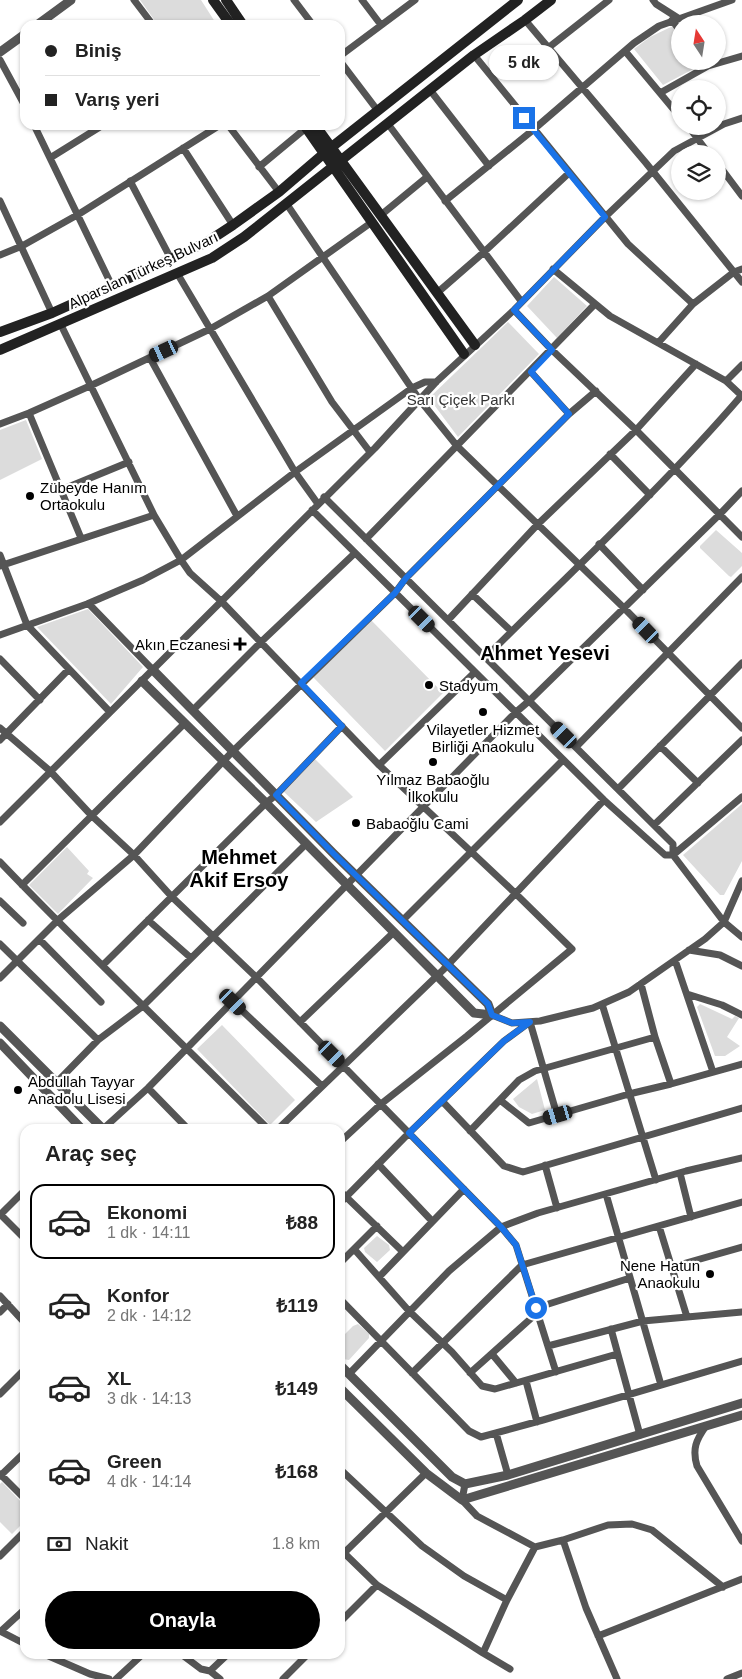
<!DOCTYPE html>
<html lang="tr">
<head>
<meta charset="utf-8">
<style>
  body { margin:0; font-family:Helvetica,sans-serif; background:#f6f6f6; color:#222; height:100vh; display:flex; flex-direction:column; font-size:19px; white-space:nowrap }
  * { box-sizing:border-box; margin:0 }
  p { font-size:16px; color:#767676 }
  .icon { flex:none; width:28px; height:28px; fill:none; stroke:currentColor; stroke-width:2; stroke-linecap:round; stroke-linejoin:round }
  .map { position:relative; flex:1; overflow:hidden }
  .details { position:absolute; left:20px; top:1124px; width:325px; height:535px; display:flex; flex-direction:column; background:#fff; border-radius:15px; box-shadow:0 1px 4px #0004 }
  .details>* { flex:none }
  .hud { position:absolute; left:20px; top:20px; width:325px; height:110px; border-radius:15px; box-shadow:0 1px 4px #0004; display:grid; align-content:center; height:110px; padding:0 25px; background:#fff }
  .needle { width:32px; rotate:348deg }
  .controls { position:absolute; left:671px; top:15px; display:grid; gap:10px }
  .controls a { display:grid; place-items:center; width:55px; height:55px; border-radius:50%; background:#fff; box-shadow:0 1px 4px #0004; font-size:25px }
  .end { position:absolute; width:22px; height:22px; margin:-11px; border:6px solid #1a73e8; background:#fff; box-shadow:0 0 0 2px #fff }
  .from { border-radius:50% }
  .bubble { position:absolute; height:35px; border-radius:18px; background:#fff; box-shadow:0 1px 4px #0004; font-size:16px; font-weight:600; line-height:35px; text-align:center }
  .car { position:absolute; width:15px; height:30px; margin:-15px -8px; border-radius:6px; box-shadow:0 0 4px 1px #0007; background:linear-gradient(#222 24%,#8ab4d8 0 40%,#222 0 76%,#8ab4d8 0 86%,#222 0) }
  .hud b { display:flex; align-items:center; gap:18px; height:48px; font-size:19px }
  .hud b+b { border-top:1px solid #e0e0e0 }
  .hud i { width:12px; height:12px; background:#222 }
  ul { padding:0; list-style:none }
  li { display:flex; align-items:center; gap:15px; height:75px; margin:0 10px 8px; padding:0 15px; border:2px solid transparent; border-radius:15px }
  li div { flex:1 }
  li b { display:block; font-size:19px }
  li em { font-style:normal; font-weight:600 }
  li.active { border-color:#000 }
  li>.icon { width:45px; height:45px; stroke-width:1.5 }
  h2 { padding:0 25px; font-size:22px; line-height:60px }
  .pay { display:flex; align-items:center; gap:12px; height:55px; padding:0 25px; font-size:19px }
  .pay p { margin-inline-start:auto }
  .cta { display:flex; gap:10px; margin-top:auto; padding:10px 25px }
  .cta a { flex:1; height:58px; border-radius:30px; background:#000; color:#fff; font-size:20px; font-weight:600; line-height:58px; text-align:center }
  .map>svg:first-child { display:block }
</style>
</head>
<body>
<div class="map">
<svg width="742" height="1679" viewBox="0 0 742 1679">
  <rect width="100%" height="100%" fill="#fff"/>
  <!-- green -->
  <path fill="#dcdcdc" d="M140 0H201L217 25H158Z
    M673 26 680 36V61H698L701 65 663 85 634 49 650 37Z
    M554 277 587 306 557 338 527 306Z
    M508 322 539 354 458 437 429 398Z
    M26 420 42 459 0 480V430Z
    M716 530 742 553V566L731 577 729 576 700 548V546Z
    M88 609 143 667 111 704 37 627Z
    M371 620 443 693 385 751 313 677Z
    M315 759 353 797 316 822 283 791Z
    M742 804V861L724 895H720L683 855Z
    M67 847 89 871 87 874 93 878 58 914 29 885Z
    M700 1004 732 1019 735 1016 739 1018 727 1037 740 1046 725 1056H715L697 1007Z
    M222 1025 295 1100 270 1125 197 1049Z
    M537 1079 545 1110 532 1114 519 1107 513 1099Z
    M377 1236 389 1245 390 1250 377 1262 365 1252 364 1248Z
    M358 1324 369 1334V1338L349 1360 343 1359 340 1356V1339L353 1326Z
    M2 1482 25 1506V1521L12 1534 0 1522V1484Z"/>
  <g fill="none" stroke-linecap="round" stroke-linejoin="round">
    <!-- minor -->
    <path stroke="#555" stroke-width="7" d="M134 0 153 25
      M294 0 313 25
      M362 0 381 25
      M653 0 656 4 678 18
      M525 20 646 163 742 282
      M672 20 680 31
      M548 48 609 0
      M625 51 680 117
      M474 55 628 244 693 304
      M340 56 415 0
      M0 60 25 106
      M340 61 378 111
      M430 90 489 166
      M660 93 708 66 742 56
      M388 124 521 301
      M34 125 112 286
      M228 125 279 192
      M688 126 709 154
      M183 148 233 225
      M50 158 103 125
      M718 164 742 196
      M259 167 306 128
      M130 181 171 259
      M0 201 52 313
      M445 201 533 130 634 43 659 26 732 0
      M286 203 419 399 457 446 624 608 742 728
      M381 215 427 177
      M0 255 22 246 79 214 220 125
      M553 269 610 316 726 381 742 396
      M177 273 295 472 318 504
      M437 293 484 252 569 173
      M268 296 332 402 370 452
      M514 310 552 350 636 430 742 537
      M61 325 154 515 181 560 190 573 221 601 379 765 515 893 572 949 467 1036 381 1104 340 1142
      M658 343 693 304 734 272 742 269
      M150 358 237 516
      M531 372 569 414
      M726 381 742 365
      M29 413 81 538
      M0 424 29 413 92 385 210 329 268 296 372 222
      M610 454 650 495
      M61 490 129 462
      M324 497 673 844V855L724 922 742 937
      M312 510 604 800 665 855H673L742 797
      M366 539 595 304
      M599 544 643 590
      M0 555 27 625 110 712
      M0 566 154 515
      M472 594 511 631
      M89 604 153 670
      M448 620 538 524 636 430 696 364
      M0 635 87 604 143 580 181 560 295 472 412 388 425 382H436
      M486 657C572 571 662 488 742 395
      M0 659 40 700
      M193 710 261 642 355 553
      M0 728 50 771 92 816 134 855 172 897 256 977 501 1227 516 1245 556 1372
      M0 740 69 669
      M660 746 698 783
      M576 747 742 577
      M379 765 475 672
      M618 789 742 663
      M0 822 375 448 436 382 514 310 605 217 674 151 724 124 742 118
      M654 825 742 740
      M0 862C87 953 179 1040 268 1129
      M22 885 185 723
      M0 901 23 923
      M148 920 191 958
      M402 921 563 760
      M39 939 101 1002
      M0 944 98 1040
      M689 950 720 955 742 966
      M675 960 713 1072
      M103 965 266 803 276 795 342 726
      M0 978 58 920 134 855 233 751 395 593 406 578 569 414 596 391
      M641 984 655 1037 671 1084
      M687 994 722 1005 742 1015
      M233 1002 322 1086
      M602 1004 656 1180
      M492 1015 512 1023 540 1021 593 1008 629 992 705 939 724 922 742 881
      M300 1022 394 932
      M57 1082 98 1040 143 1006 306 844
      M148 1088 188 1129
      M500 1100 529 1123 629 1094 671 1084 742 1064
      M442 1101 504 1166 523 1172 742 1108
      M103 1129 148 1088 515 713 529 701 720 514 742 491
      M278 1129 443 970 604 800
      M470 1131 519 1080 535 1071 655 1037
      M378 1164 432 1221
      M545 1165 557 1208
      M680 1173 691 1217
      M340 1191 402 1251
      M606 1194 661 1385
      M340 1203 409 1133 504 1041 530 1022 557 1115
      M0 1214 25 1239
      M0 1215 25 1190
      M659 1226 687 1317 742 1312
      M354 1249 409 1311 452 1352 482 1386 495 1389 617 1354
      M340 1263 377 1226
      M672 1267 742 1247
      M379 1277 464 1189
      M0 1296 25 1323
      M340 1299 469 1431 481 1437 543 1420 742 1361
      M536 1308 630 1278
      M0 1312 8 1304
      M611 1329 640 1435
      M548 1346 643 1321 687 1317
      M492 1354 516 1383
      M412 1373 522 1265 742 1202
      M470 1373 537 1313
      M349 1374 449 1271 501 1227 538 1213 686 1171 742 1158
      M526 1381 537 1422
      M0 1394 25 1369
      M706 1426C696 1440 692 1449 697 1466L742 1541
      M496 1433 508 1475
      M340 1469 422 1546 464 1576 507 1600
      M0 1474 25 1499
      M0 1476 25 1452
      M465 1484 462 1500 477 1516 535 1547 563 1540 608 1525 632 1524 652 1530 723 1587
      M563 1540 586 1608 617 1679
      M340 1549 377 1585 483 1653 507 1600 535 1547
      M344 1553 426 1473
      M0 1556 25 1531
      M340 1622 377 1585
      M0 1631 25 1644
      M1 1631 25 1609
      M598 1636 742 1579
      M483 1653 510 1669
      M44 1654 90 1674 109 1679
      M181 1654 201 1669 210 1671 228 1654
      M210 1671 220 1679
      M116 1679 143 1654
      M283 1679 308 1654
      M727 1679 742 1673"/>
    <!-- tertiary -->
    <path stroke="#555" stroke-width="9" d="M37 25 71 0
      M0 52 25 34
      M142 681 266 803 474 1013 492 1015 488 1004 334 854 153 670
      M0 1026 103 1129
      M0 1043 82 1129
      M340 1365 452 1477 465 1484 508 1475 742 1403
      M340 1388 426 1473 462 1500 742 1415"/>
    <!-- secondary -->
    <path stroke="#222" stroke-width="10" d="M213 0 231 25
      M226 0 243 25
      M304 125 464 354
      M315 125 475 345
      M0 332 52 313 112 286 207 242 233 225 279 192 328 150 518 0
      M0 350 212 258 244 237 474 55 525 20 551 0"/>
  </g>
  <g fill="none" stroke-linecap="round" stroke-linejoin="round">
    <!-- route -->
    <path stroke="#1a73e8" stroke-width="6" d="M524 118 605 217 514 310 552 350 531 372 569 414 406 578 395 593 301 683 342 726 276 795 334 854 488 1004 492 1015 512 1023 530 1022 504 1041 409 1133 501 1227 516 1245 536 1308"/>
  </g>
  <!-- markers -->
  <g fill="#000" stroke="#fff" stroke-width="2">
    <circle cx="30" cy="496" r="5"/>
    <path d="M237.5 636.5h5v5h5v5h-5v5h-5v-5h-5v-5h5z"/>
    <circle cx="429" cy="685" r="5"/>
    <circle cx="483" cy="712" r="5"/>
    <circle cx="433" cy="762" r="5"/>
    <circle cx="356" cy="823" r="5"/>
    <circle cx="18" cy="1090" r="5"/>
    <circle cx="710" cy="1274" r="5"/>
  </g>
  <g text-anchor="middle" dominant-baseline="central" stroke-width="4.5" stroke-linejoin="round" paint-order="stroke">
    <!-- street labels -->
    <g font-size="15" fill="#000" stroke="#fff">
      <text transform="translate(143 270) rotate(-25)">Alparslan Türkeş Bulvarı</text>
    </g>
    <!-- park labels -->
    <g font-size="15" fill="#333" stroke="#fff">
      <text x="461" y="399">Sarı Çiçek Parkı</text>
    </g>
    <!-- poi labels -->
    <g font-size="15" fill="#000" stroke="#fff" text-anchor="start">
      <text x="40" y="487">Zübeyde Hanım<tspan x="40" dy="17">Ortaokulu</tspan></text>
      <text x="230" y="644" text-anchor="end">Akın Eczanesi</text>
      <text x="439" y="685">Stadyum</text>
      <text x="483" y="729" text-anchor="middle">Vilayetler Hizmet<tspan x="483" dy="17">Birliği Anaokulu</tspan></text>
      <text x="433" y="779" text-anchor="middle">Yılmaz Babaoğlu<tspan x="433" dy="17">İlkokulu</tspan></text>
      <text x="366" y="823">Babaoğlu Cami</text>
      <text x="28" y="1081">Abdullah Tayyar<tspan x="28" dy="17">Anadolu Lisesi</tspan></text>
      <text x="700" y="1265" text-anchor="end">Nene Hatun<tspan x="700" dy="17">Anaokulu</tspan></text>
    </g>
    <!-- district labels -->
    <g font-size="20" font-weight="bold" fill="#000" stroke="#fff">
      <text x="545" y="653">Ahmet Yesevi</text>
      <text x="239" y="857">Mehmet<tspan x="239" dy="23">Akif Ersoy</tspan></text>
    </g>
  </g>
</svg>
<div class="controls">
<a><svg class="needle" viewBox="-14 -14 28 28"><path d="M0-13l5 13h-10z" fill="#e53935"/><path d="M0 13l5-13h-10z" fill="#767676"/></svg></a>
<a><svg class="icon" aria-label="locate" viewBox="0 0 24 24"><circle cx="12" cy="12" r="6"/><path d="M12 2v4M12 18v4M2 12h4M18 12h4"/></svg></a>
<a><svg class="icon" aria-label="layers" viewBox="0 0 24 24"><path d="M12 4l9 5-9 5-9-5zM3 14l9 5 9-5"/></svg></a>
</div>
<i class="end from" style="left:536px;top:1308px"></i>
<i class="end" style="left:524px;top:118px"></i>
<div class="bubble" style="left:489px;top:45px;width:70px">5 dk</div>
<i class="car" style="left:164px;top:351px;rotate:245deg"></i>
<i class="car" style="left:422px;top:619px;rotate:135deg"></i>
<i class="car" style="left:646px;top:630px;rotate:316deg"></i>
<i class="car" style="left:564px;top:735px;rotate:315deg"></i>
<i class="car" style="left:233px;top:1002px;rotate:134deg"></i>
<i class="car" style="left:332px;top:1054px;rotate:135deg"></i>
<i class="car" style="left:558px;top:1115px;rotate:254deg"></i>
<div class="hud">
<b><i class="from"></i>Biniş</b>
<b><i></i>Varış yeri</b>
</div>
<section class="details">
<h2>Araç seç</h2>
<ul>
<li class="active"><svg class="icon" aria-label="car" viewBox="0 0 24 24"><path d="M5 17H2v-5l4-1 3-4h7l3 4 3 1v5h-3M9 17h6M6 11h13"/><circle cx="7" cy="17" r="2"/><circle cx="17" cy="17" r="2"/></svg><div><b>Ekonomi</b><p>1 dk · 14:11</p></div><em>₺88</em></li>
<li><svg class="icon" aria-label="car" viewBox="0 0 24 24"><path d="M5 17H2v-5l4-1 3-4h7l3 4 3 1v5h-3M9 17h6M6 11h13"/><circle cx="7" cy="17" r="2"/><circle cx="17" cy="17" r="2"/></svg><div><b>Konfor</b><p>2 dk · 14:12</p></div><em>₺119</em></li>
<li><svg class="icon" aria-label="car" viewBox="0 0 24 24"><path d="M5 17H2v-5l4-1 3-4h7l3 4 3 1v5h-3M9 17h6M6 11h13"/><circle cx="7" cy="17" r="2"/><circle cx="17" cy="17" r="2"/></svg><div><b>XL</b><p>3 dk · 14:13</p></div><em>₺149</em></li>
<li><svg class="icon" aria-label="car" viewBox="0 0 24 24"><path d="M5 17H2v-5l4-1 3-4h7l3 4 3 1v5h-3M9 17h6M6 11h13"/><circle cx="7" cy="17" r="2"/><circle cx="17" cy="17" r="2"/></svg><div><b>Green</b><p>4 dk · 14:14</p></div><em>₺168</em></li>
</ul>
<div class="pay"><svg class="icon" aria-label="cash" viewBox="0 0 24 24"><path d="M3 7h18v10H3z"/><circle cx="12" cy="12" r="2"/></svg>Nakit<p>1.8 km</p></div>
<div class="cta"><a>Onayla</a></div>
</section>
</div>
</body>
</html>
